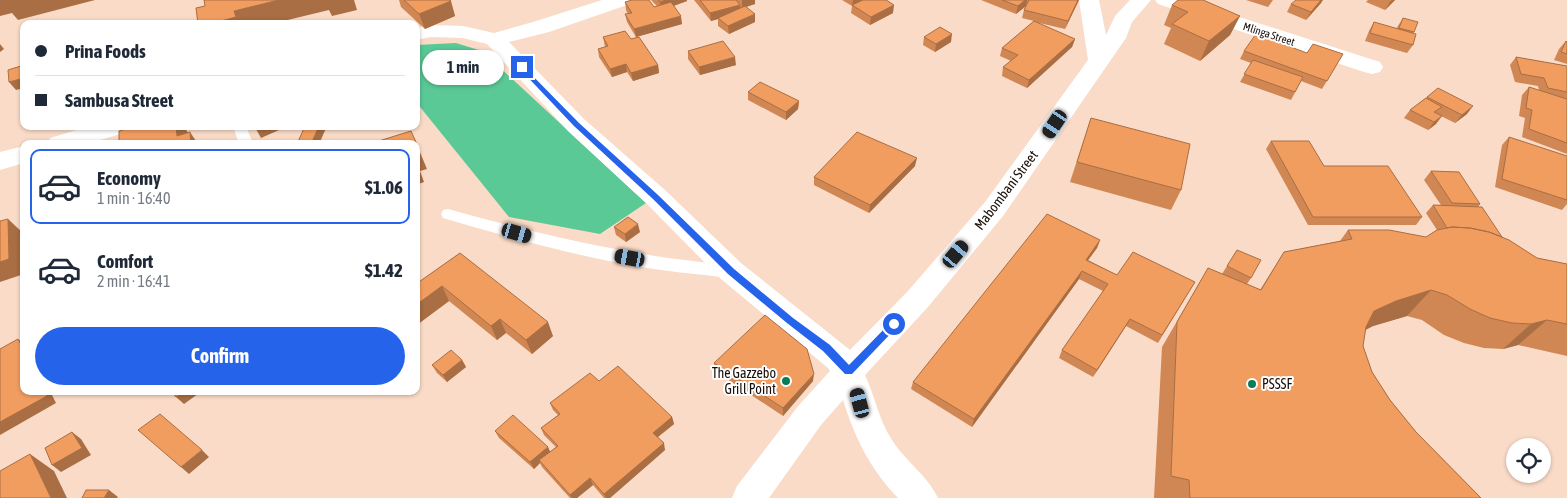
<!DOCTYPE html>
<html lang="en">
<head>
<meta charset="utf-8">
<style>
  body { margin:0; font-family:"Asap Condensed",sans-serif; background:#f6f6f7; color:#1f2937; height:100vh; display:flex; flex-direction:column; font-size:19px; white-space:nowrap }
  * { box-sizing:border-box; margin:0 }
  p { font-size:16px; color:#747a83 }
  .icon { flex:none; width:28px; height:28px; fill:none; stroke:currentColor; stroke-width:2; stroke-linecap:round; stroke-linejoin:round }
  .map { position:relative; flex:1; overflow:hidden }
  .side { position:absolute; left:20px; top:140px; width:400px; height:255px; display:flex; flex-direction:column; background:#fff; border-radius:10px; box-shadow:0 1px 4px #0004 }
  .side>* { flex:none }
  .guide { position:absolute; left:20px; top:20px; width:400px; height:110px; border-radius:10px; box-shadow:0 1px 4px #0004; display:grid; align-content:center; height:110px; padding:0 15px; background:#fff }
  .buttons { position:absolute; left:1506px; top:438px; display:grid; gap:10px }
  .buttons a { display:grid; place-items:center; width:45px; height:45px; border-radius:50%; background:#fff; box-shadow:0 1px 4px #0004; font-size:25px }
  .end { position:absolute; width:22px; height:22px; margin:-11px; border:6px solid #2563eb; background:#fff; box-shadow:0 0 0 2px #fff }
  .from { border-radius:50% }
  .bubble { position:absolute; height:35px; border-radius:18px; background:#fff; box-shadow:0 1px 4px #0004; font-size:16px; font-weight:700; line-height:35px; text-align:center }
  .car { position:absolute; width:15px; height:30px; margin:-15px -8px; border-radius:6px; box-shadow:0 0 4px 1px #0007; background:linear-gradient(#222 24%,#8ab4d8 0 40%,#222 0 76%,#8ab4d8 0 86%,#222 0) }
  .guide b { display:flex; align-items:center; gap:18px; height:48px; font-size:19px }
  .guide b+b { border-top:1px solid #e0e1e3 }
  .guide i { width:12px; height:12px; background:#1f2937 }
  ul { padding:9px 0 0; list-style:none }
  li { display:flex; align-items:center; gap:15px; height:75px; margin:0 10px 8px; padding:0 5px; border:2px solid transparent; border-radius:10px }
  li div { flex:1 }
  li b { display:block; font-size:19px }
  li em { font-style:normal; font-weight:700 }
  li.on { border-color:#2563eb }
  li>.icon { width:45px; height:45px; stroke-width:1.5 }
  .button { display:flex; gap:10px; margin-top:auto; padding:10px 15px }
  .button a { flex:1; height:58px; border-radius:30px; background:#2563eb; color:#fff; font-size:20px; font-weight:700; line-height:58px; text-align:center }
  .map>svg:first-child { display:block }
</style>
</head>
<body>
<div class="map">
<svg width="1567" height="498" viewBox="0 0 1567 498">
  <rect width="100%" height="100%" fill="#fadbc7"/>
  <!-- forest -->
  <path fill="#5ac996" d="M456 43 482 51 646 203 600 234 509 217 416 102V45Z"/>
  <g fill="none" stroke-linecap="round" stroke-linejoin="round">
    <!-- lane -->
    <path fill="#fff" fill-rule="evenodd" d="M233 126H246L253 144H239Z
      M448 209C541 235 634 257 731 265L736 267 739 271 736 275C724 279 708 275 695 274 610 266 525 242 443 218L441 214 443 210Z"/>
    <!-- street -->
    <path fill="#fff" fill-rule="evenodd" d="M602 0H633L630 4 549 32 509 42 584 119 665 190 741 263 850 350 908 291 985 202 1088 60 1079 0H1099L1106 35 1115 16 1130 0H1151L1132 22 1126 38 1003 216 928 307 865 375C875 396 879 421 892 440 905 461 928 476 938 498H898C870 469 855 438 843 400L821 425 769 498H732L737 486 799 405 830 371 828 368 721 279 647 204 568 131 487 44 463 38 431 37 416 40V28L431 25 463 26 494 33 533 22Z
      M1155 0H1186L1380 62 1383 67 1380 72 1372 74 1364 72 1158 4Z
      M90 126H130L127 132 87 144H47L50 138Z
      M24 146V163L0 170V152Z"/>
  </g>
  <!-- wall -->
  <path fill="#d08753" d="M399 0H450L455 16 425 29 401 7Z
    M651 0H687V1L674 6 682 24 636 37 627 22 625 14H628L626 10 625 2 654 7 657 6Z
    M694 0H755V4L746 7 755 22 729 34 718 26V19L711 21Z
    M842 0H886L893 13 870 25 851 13 852 6Z
    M981 0H1079L1065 29 1035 22 1075 39 1072 47 1027 88 1002 76 1003 67 1011 61 1000 56 1002 48 1034 21 1022 18 1024 10 1027 4H1026V6L1016 14Z
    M1246 0H1273L1268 7Z
    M1368 0H1395L1385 10 1366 2Z
    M1321 3 1306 20 1287 12 1291 4Z
    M1172 5 1240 16 1230 35 1200 61 1164 44 1171 28 1164 25Z
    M1403 18 1414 32 1413 34V45L1407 53 1365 41 1369 31 1374 22 1396 29Z
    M603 37 631 39 658 65 659 73 633 81 627 72 612 77 599 57 598 49 605 47Z
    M924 37 951 42 935 52 923 45Z
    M1566 41 1567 42V64L1554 60 1559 49Z
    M688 51 736 65 700 75 688 59Z
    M1244 51 1307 53 1343 54 1322 89 1301 81 1291 100 1240 82 1251 63 1240 59Z
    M1516 57 1567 66V154L1522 137 1525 118 1519 116 1522 95 1529 87 1539 90 1538 86 1515 82 1510 65Z
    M748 92 799 101 798 109 786 120 748 100Z
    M1427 97 1467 114 1455 123 1437 114 1436 124 1428 130 1404 118 1410 110Z
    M1091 118 1181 190 1171 210 1070 182Z
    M1509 137 1567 156V204L1562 210 1495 187 1502 145Z
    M1271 141 1324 166 1422 217 1416 225H1308L1266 149Z
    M915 166 869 213 814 185V177Z
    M1431 171 1480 204 1478 207 1502 237 1537 258 1567 264V356L1518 345 1503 349 1484 348 1464 343 1444 335 1422 320 1407 316 1373 326 1365 330 1363 346 1372 372 1390 400 1416 432 1481 498H1154L1162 347 1208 268 1222 274 1237 250 1251 278 1247 284 1260 290 1284 252 1340 241 1348 230 1426 237 1437 230 1426 213 1433 205H1441L1424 180Z
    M614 227 640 232 626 242 616 235Z
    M1100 240 1097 248 1088 260 1117 275 1195 282 1158 343 1126 326 1093 377 1059 358 1062 350 1103 291 1079 279 972 427 911 389 913 382Z
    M460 253 553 336 532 354 506 333 497 340 449 301 416 325V284Z
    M462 360 466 367 447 382 437 373 432 365Z
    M714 363 813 381 783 416 715 371Z
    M599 381 672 417 674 424 658 437 665 450 610 498H604L593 485 577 498H570L542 467 540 463 534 469 499 438 495 431 548 447 550 452 556 447 544 435 541 428 558 415 553 410 550 403Z"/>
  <!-- shaded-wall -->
  <path fill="#a96e43" d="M0 0H95L18 20 12 13 0 16Z
    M279 0H354L357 10 332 16 329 10 271 24H210L234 11Z
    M667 0H687V1L661 10 660 2Z
    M742 0H755V4L742 8Z
    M853 0H863L852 6Z
    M1025 0H1027L1026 6 1016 14 1018 6Z
    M1078 0H1079L1065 29 1068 21Z
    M1321 0H1323L1321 3 1306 20 1311 12Z
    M1392 0H1395L1385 10 1390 2Z
    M451 1 455 16 425 29 419 14Z
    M740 5 741 13 718 18V19L711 21 710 13Z
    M894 5 893 13 870 25 871 17Z
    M755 14V22L729 34 728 26Z
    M681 16 682 24 636 37 634 29Z
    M1240 16 1230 35 1200 61 1209 41Z
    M952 34 951 42 935 52 936 44Z
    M1075 39 1072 47 1027 88 1029 80Z
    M0 44 4 49 0 52Z
    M735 57 736 65 700 75 699 67Z
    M626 64 627 72 612 77 610 69Z
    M658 65 659 73 633 81 631 73Z
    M24 78V88L16 90 9 82Z
    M799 101 798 109 786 120V112Z
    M1473 106 1467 114 1455 123 1462 115Z
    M1442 116 1436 124 1428 130 1434 122Z
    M176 126H184L188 133 177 136Z
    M264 126H288L261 138 256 129Z
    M319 126H327L319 144H311Z
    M411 131 427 169 420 171 424 182 416 185V149Z
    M190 132 198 144H191Z
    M917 158 915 166 869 213 870 205Z
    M8 219 23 233 24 274 0 282V262Z
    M638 224 640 232 626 242 625 234Z
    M1100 240 1097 248 1083 267 1086 260Z
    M1082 271 1079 279 972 427 974 419Z
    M442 286 449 301 417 325 416 305Z
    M1431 290 1407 316 1373 326 1352 337 1374 311 1396 301Z
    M500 319 506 333 497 340 491 326Z
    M1130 319 1126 326 1093 377 1097 370Z
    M1547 320 1518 345 1503 349 1531 324Z
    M548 322 553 336 532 354 526 340Z
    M18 339 24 344V350Z
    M462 360 466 367 447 382 443 375Z
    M814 374 813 381 783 416V408Z
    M45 391H50L56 403 0 435V422Z
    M184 391H202L184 404 176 397Z
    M672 417 674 424 654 440 653 433Z
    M72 432 81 439 91 455 61 472 52 465Z
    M664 443 665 450 610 498H606L604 494Z
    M548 447 551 454 539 460 540 463 534 469 530 462Z
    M202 450 209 457 189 474 181 467Z
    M30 454 54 471 67 498H51Z
    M590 478 593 485 577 498H572L570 495Z
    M109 490 118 497 117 498H104Z"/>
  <!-- building -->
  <path fill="#f29d60" stroke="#a96e43" d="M204 0H279L234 11 236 17 210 24H198L196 8 205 6Z
    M404 0H450L451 1 419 14Z
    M632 0H649L654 7 671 2 681 16 634 29 625 14 632 13 625 2Z
    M658 0H667L660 2Z
    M700 0H736L740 5 710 13Z
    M863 0H886L894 5 871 17 852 5Z
    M1002 0H1025L1018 6Z
    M1029 0H1078L1068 21 1024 10Z
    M1178 0H1203L1240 16 1209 41 1172 24 1188 12 1172 5Z
    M1296 0H1321L1311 12 1291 4Z
    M745 6 755 14 728 26 718 18Z
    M1403 18 1418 22 1414 32 1399 28Z
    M1034 21 1075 39 1029 80 1003 67 1018 55 1002 48Z
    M1374 22 1416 34 1413 45 1370 33Z
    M940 27 952 34 936 44 924 37Z
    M625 31 631 39 639 37 658 65 631 73 626 64 610 69 598 49 608 46 603 37Z
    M1256 34 1307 53 1313 44 1343 54 1327 81 1244 51Z
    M723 41 735 57 699 67 688 51Z
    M1566 41 1567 42V54L1561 52Z
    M1516 57 1567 66V92L1548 88 1544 78 1521 74Z
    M1253 60 1303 77 1295 92 1244 74Z
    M24 65V78L9 82 8 70Z
    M760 82 799 101 786 112 748 92Z
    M1529 87 1567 99V143L1529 129 1532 110 1526 108Z
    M1438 88 1473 106 1462 115 1427 97Z
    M1426 98 1442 107 1434 112 1442 116 1434 122 1410 110Z
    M1091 118 1190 144 1181 190 1077 162Z
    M135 126H176L177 136 190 132 191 144H119V131Z
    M254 126H264L256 129Z
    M305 126H319L311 144H297Z
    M411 131 419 149H416V144H369Z
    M857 132 917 158 870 205 814 177Z
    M1509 137 1567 156V200L1502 179Z
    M1271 141H1309L1324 166H1388L1422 217H1313Z
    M1431 171 1459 172 1480 204 1452 203Z
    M1433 205 1482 207 1502 237 1489 232 1470 228 1452 227 1447 228Z
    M1047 214 1100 240 1086 260 1117 275 1133 252 1195 282 1162 335 1130 319 1097 370 1062 350 1108 284 1082 271 974 419 913 382Z
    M628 217 638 224 625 234 614 227Z
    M8 219 9 259 0 262V221Z
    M1452 227 1470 228 1489 232 1509 240 1537 258 1567 264V324L1547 320 1531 324 1512 323 1490 318 1470 309 1447 295 1431 290 1396 301 1374 311 1366 327 1363 346 1372 372 1390 400 1416 432 1481 498H1190L1189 480 1171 476 1177 322 1208 268 1261 290 1284 252 1352 239 1348 230H1389L1426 237 1437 230Z
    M1237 250 1261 260 1251 278 1227 266Z
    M460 253 548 322 526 340 500 319 491 326 442 286 416 305V284Z
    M765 315 807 349 814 374 783 408 714 363Z
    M18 339 24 350V391H45L47 396 0 422V349Z
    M451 350 462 360 443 375 432 365Z
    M618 366 672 417 653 433 664 443 604 494 590 478 570 495 539 460 558 446 541 428 560 414 550 403 590 373 599 381Z
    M171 391H184L176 397Z
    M160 414 202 450 181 467 138 430Z
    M513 415 548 447 530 462 495 431Z
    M72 432 82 448 52 465 45 448Z
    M30 454 51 498H0V471Z
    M86 490H109L104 498H82Z"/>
  <!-- route -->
  <path fill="#2563eb" d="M522 65 579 123 658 195 734 269 793 318 830 345 849 365 891 322H897V327L852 374H845L823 351 787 323 728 274 653 199 574 126 519 68 518 67Z"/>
  <!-- markers -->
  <g fill="#077c59" stroke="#fff" stroke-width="2">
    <circle cx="786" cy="381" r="5"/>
    <circle cx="1252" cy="384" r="5"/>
  </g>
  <g text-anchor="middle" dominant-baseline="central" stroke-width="4" stroke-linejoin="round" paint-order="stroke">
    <!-- far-street labels -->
    <g font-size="11" fill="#180e07" stroke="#fff">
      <text transform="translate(1269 34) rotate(18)">Mlinga Street</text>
    </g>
    <!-- street labels -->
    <g font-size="14" fill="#180e07" stroke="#fff">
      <text transform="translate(1006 190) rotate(-53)">Mabombani Street</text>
    </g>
    <!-- poi labels -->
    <g font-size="14" fill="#180e07" stroke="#fff" text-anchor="end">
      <text x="776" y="373">The Gazzebo<tspan x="776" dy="16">Grill Point</tspan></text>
      <text x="1262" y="384" text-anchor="start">PSSSF</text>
    </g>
  </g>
</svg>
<div class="buttons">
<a><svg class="icon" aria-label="locate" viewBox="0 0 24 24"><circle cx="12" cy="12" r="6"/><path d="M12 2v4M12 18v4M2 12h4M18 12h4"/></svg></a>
</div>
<i class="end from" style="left:894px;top:324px"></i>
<i class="end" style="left:522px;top:67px"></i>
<div class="bubble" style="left:422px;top:50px;width:82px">1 min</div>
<i class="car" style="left:1055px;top:124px;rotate:214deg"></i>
<i class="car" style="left:517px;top:233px;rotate:106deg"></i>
<i class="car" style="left:956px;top:254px;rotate:40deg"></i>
<i class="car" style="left:630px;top:258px;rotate:280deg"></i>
<i class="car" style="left:860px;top:403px;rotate:345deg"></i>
<div class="guide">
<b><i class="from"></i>Prina Foods</b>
<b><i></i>Sambusa Street</b>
</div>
<section class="side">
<ul>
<li class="on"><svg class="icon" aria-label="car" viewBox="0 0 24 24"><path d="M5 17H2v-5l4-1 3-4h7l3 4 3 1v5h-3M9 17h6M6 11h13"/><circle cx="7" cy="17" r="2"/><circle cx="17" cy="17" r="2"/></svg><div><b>Economy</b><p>1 min · 16:40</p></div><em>$1.06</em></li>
<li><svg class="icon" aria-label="car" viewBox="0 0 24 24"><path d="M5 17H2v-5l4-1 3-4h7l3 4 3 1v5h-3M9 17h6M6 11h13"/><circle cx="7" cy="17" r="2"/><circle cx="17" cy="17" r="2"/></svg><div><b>Comfort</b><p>2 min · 16:41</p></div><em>$1.42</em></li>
</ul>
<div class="button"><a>Confirm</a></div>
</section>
</div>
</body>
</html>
